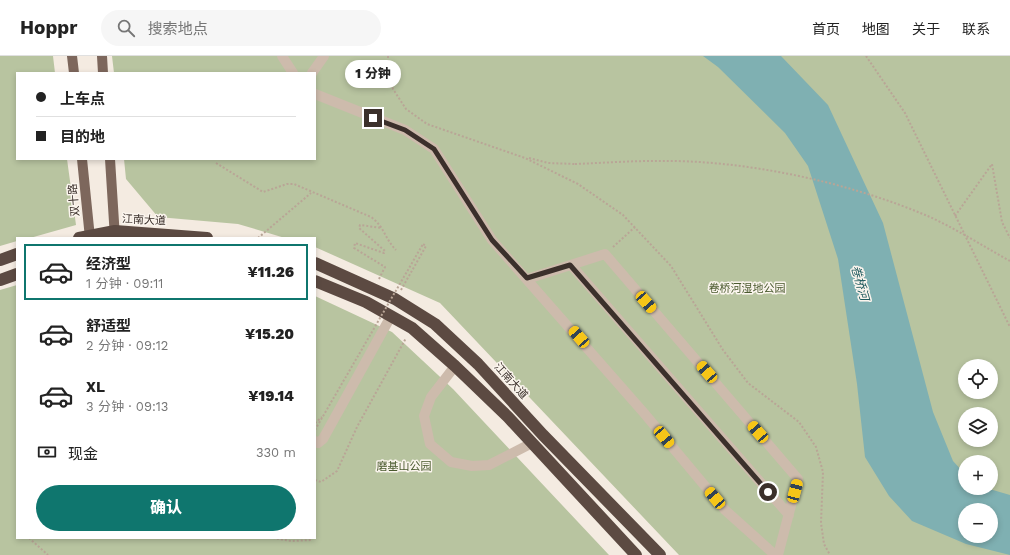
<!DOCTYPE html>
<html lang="zh">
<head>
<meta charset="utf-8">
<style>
  body { margin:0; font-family:"Work Sans","Noto Sans SC",sans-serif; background:#f6f6f6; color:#222; height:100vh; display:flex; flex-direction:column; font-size:15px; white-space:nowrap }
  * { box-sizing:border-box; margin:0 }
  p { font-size:13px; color:#767676 }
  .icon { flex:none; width:22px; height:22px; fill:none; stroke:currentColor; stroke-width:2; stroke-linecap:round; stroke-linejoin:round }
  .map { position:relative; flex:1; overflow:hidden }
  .sheet { position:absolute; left:16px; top:181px; width:300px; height:302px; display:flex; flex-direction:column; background:#fff; border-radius:0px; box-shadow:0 2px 6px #0003 }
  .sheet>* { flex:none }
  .guide { position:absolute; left:16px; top:16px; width:300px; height:88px; border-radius:0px; box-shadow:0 2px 6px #0003; display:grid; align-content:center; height:88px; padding:0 20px; background:#fff }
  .buttons { position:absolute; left:958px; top:303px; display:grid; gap:8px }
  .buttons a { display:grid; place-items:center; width:40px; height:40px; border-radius:50%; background:#fff; box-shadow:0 2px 6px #0003; font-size:20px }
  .end { position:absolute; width:18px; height:18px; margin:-9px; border:5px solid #3b302b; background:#fff; box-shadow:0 0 0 2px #fff }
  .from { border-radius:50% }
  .bubble { position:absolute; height:28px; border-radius:14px; background:#fff; box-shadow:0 2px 6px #0003; font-size:13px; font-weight:800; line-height:28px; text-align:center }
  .car { position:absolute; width:12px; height:24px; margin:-12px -6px; border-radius:5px; box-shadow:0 0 3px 1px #0007; background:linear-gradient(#f5c518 24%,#345 0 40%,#f5c518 0 76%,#345 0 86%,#f5c518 0) }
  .guide b { display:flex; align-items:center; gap:14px; height:38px; font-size:15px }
  .guide b+b { border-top:1px solid #e0e0e0 }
  .guide i { width:10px; height:10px; background:#222 }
  ul { padding:7px 0 0; list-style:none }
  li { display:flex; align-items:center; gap:12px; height:56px; margin:0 8px 6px; padding:0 12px; border:2px solid transparent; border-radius:0px }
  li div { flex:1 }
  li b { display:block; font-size:15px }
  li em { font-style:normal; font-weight:800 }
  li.current { border-color:#0f766e }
  li>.icon { width:36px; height:36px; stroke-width:1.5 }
  .pay { display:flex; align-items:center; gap:10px; height:44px; padding:0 20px; font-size:15px }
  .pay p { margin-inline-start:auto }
  .action { display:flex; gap:8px; margin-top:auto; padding:8px 20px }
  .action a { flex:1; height:46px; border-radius:24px; background:#0f766e; color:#fff; font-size:16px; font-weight:800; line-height:46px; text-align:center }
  header { display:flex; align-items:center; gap:24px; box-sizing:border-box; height:56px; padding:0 20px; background:#fff; border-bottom:1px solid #e0e0e0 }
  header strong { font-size:19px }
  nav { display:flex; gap:22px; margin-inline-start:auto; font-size:14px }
  .search { width:280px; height:36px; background:#f6f6f6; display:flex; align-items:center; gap:10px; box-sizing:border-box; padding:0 14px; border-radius:22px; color:#767676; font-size:15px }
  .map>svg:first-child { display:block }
</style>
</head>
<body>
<header>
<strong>Hoppr</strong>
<div class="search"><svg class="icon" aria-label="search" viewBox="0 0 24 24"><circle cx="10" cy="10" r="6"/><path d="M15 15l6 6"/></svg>搜索地点</div>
<nav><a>首页</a><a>地图</a><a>关于</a><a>联系</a></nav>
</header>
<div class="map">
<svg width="1010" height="499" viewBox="0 0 1010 499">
  <rect width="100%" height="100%" fill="#f4ebe1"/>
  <!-- green -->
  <path fill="#b8c4a0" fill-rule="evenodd" d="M0 0H53L55 17H17V103H67L76 169 30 182H17V185L0 190Z
    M112 0H1010V499H679L440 247 315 191V182H285L238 168 158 161 126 123 124 103H315V17H114ZM965 310H991V336H965ZM965 358H991V384H965ZM965 406H991V432H965ZM965 454H991V480H965Z
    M17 229V482H315V240L392 276 453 333 609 499H0V234Z"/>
  <!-- water -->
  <path fill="#7fb0b2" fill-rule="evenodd" d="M703 0H781L828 49 883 167 933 356 953 405 965 418V432H986L1010 439V499L966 488 912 465 889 440 865 401 857 328 838 203 808 110 785 77 718 11ZM965 454H991V480H965Z"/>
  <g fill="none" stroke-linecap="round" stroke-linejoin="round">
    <!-- path -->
    <path stroke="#b9a596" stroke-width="2" stroke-dasharray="2 2" stroke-linecap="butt" d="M388 0V7L393 33 406 53 427 68 525 102 578 128 623 159 671 210 723 294 748 327 799 366 816 391 823 416 821 467 824 488 830 499
      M866 0 905 57 1010 271
      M529 102 548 107 575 108
      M216 107 263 136 287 128H294L371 161C384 170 385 183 396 194
      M955 160 992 108 1002 166 1010 182
      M258 182 311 137
      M613 191 635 171
      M379 223 385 211 354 192 355 187 384 197 385 195 359 172 360 169 382 172
      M401 234 426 190 423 188
      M315 367 322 361
      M315 424 321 426 337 415 357 371 406 282
      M17 433V436
      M29 482 48 499
      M273 482 291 485 312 484"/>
    <!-- minor -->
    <path stroke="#cdbbac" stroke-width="10" d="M282 0 293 17
      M312 17 324 0
      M315 38 405 74 434 93 492 184 644 357 725 454 775 499
      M571 209 789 459
      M527 223 605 198 798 423 778 499
      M455 310 431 341 424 360 430 388 451 406 472 410 489 409 532 387
      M315 385 318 387 323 383 391 260"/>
    <!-- major -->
    <path stroke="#7d675c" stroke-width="10" d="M72 0 74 17
      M102 0 103 17
      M82 103 90 182
      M110 103 115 182"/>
    <!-- highway -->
    <path stroke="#5c4a42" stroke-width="12" d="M79 182 115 175 207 182
      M0 204 17 198
      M315 207 395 243 435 268 478 308 543 379 660 499
      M0 224 17 218
      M315 225 366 246 412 272 455 310 508 361 636 499"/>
    <!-- path-bridge -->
    <path stroke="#b9a596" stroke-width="2" stroke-dasharray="2 2" stroke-linecap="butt" d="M575 108C601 107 628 105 654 105 742 103 849 126 930 161 958 174 983 190 1010 205
      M315 374 423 188"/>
  </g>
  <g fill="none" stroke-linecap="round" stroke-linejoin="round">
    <!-- route -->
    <path stroke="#3b302b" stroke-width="5" d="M373 62 405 74 434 93 492 184 527 222 570 209 768 436"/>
  </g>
  <g text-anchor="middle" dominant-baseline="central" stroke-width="3" stroke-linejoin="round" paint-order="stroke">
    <!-- street labels -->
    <g font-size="11" fill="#3b302b" stroke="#fbf5ee">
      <text transform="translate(74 144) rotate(-95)">双十路</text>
      <text transform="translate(144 164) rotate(3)">江南大道</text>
      <text transform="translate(511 325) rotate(48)">江南大道</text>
    </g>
    <!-- park labels -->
    <g font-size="11" fill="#4a5a2e" stroke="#fbf5ee">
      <text x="747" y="232">卷桥河湿地公园</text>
      <text x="404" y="410">磨基山公园</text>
    </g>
    <!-- water labels -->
    <g font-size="12" font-style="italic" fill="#1f5a5e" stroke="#fbf5ee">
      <text transform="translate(860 227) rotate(74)">卷桥河</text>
    </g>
  </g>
</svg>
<div class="buttons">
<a><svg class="icon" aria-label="locate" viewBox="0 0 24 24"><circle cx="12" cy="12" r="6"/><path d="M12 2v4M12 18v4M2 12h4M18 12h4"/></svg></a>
<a><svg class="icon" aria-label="layers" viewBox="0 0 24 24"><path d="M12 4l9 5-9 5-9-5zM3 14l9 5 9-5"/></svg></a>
<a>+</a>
<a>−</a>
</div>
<i class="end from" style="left:768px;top:436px"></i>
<i class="end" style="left:373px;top:62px"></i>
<div class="bubble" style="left:345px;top:4px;width:56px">1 分钟</div>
<i class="car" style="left:646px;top:246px;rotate:139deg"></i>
<i class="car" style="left:579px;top:281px;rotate:319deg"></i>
<i class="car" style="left:707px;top:316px;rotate:319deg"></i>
<i class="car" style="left:758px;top:376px;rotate:319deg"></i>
<i class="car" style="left:664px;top:381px;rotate:140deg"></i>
<i class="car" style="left:795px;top:435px;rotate:15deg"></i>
<i class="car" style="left:715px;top:442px;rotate:320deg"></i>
<div class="guide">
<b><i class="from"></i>上车点</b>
<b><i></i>目的地</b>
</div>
<section class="sheet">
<ul>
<li class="current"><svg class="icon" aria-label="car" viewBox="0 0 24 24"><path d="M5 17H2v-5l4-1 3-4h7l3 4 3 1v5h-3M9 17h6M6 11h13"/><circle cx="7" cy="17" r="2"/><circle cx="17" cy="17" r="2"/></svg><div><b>经济型</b><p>1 分钟 · 09:11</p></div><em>¥11.26</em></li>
<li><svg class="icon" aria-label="car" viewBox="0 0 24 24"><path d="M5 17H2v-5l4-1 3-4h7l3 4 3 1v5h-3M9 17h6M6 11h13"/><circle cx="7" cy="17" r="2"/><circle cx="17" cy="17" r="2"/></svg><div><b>舒适型</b><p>2 分钟 · 09:12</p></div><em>¥15.20</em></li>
<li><svg class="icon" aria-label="car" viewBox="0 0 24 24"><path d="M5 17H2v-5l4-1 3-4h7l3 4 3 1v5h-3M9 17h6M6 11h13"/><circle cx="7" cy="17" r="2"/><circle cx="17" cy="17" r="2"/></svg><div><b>XL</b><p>3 分钟 · 09:13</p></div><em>¥19.14</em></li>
</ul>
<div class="pay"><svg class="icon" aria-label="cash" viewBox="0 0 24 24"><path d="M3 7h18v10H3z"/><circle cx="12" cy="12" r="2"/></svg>现金<p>330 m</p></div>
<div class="action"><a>确认</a></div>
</section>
</div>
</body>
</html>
